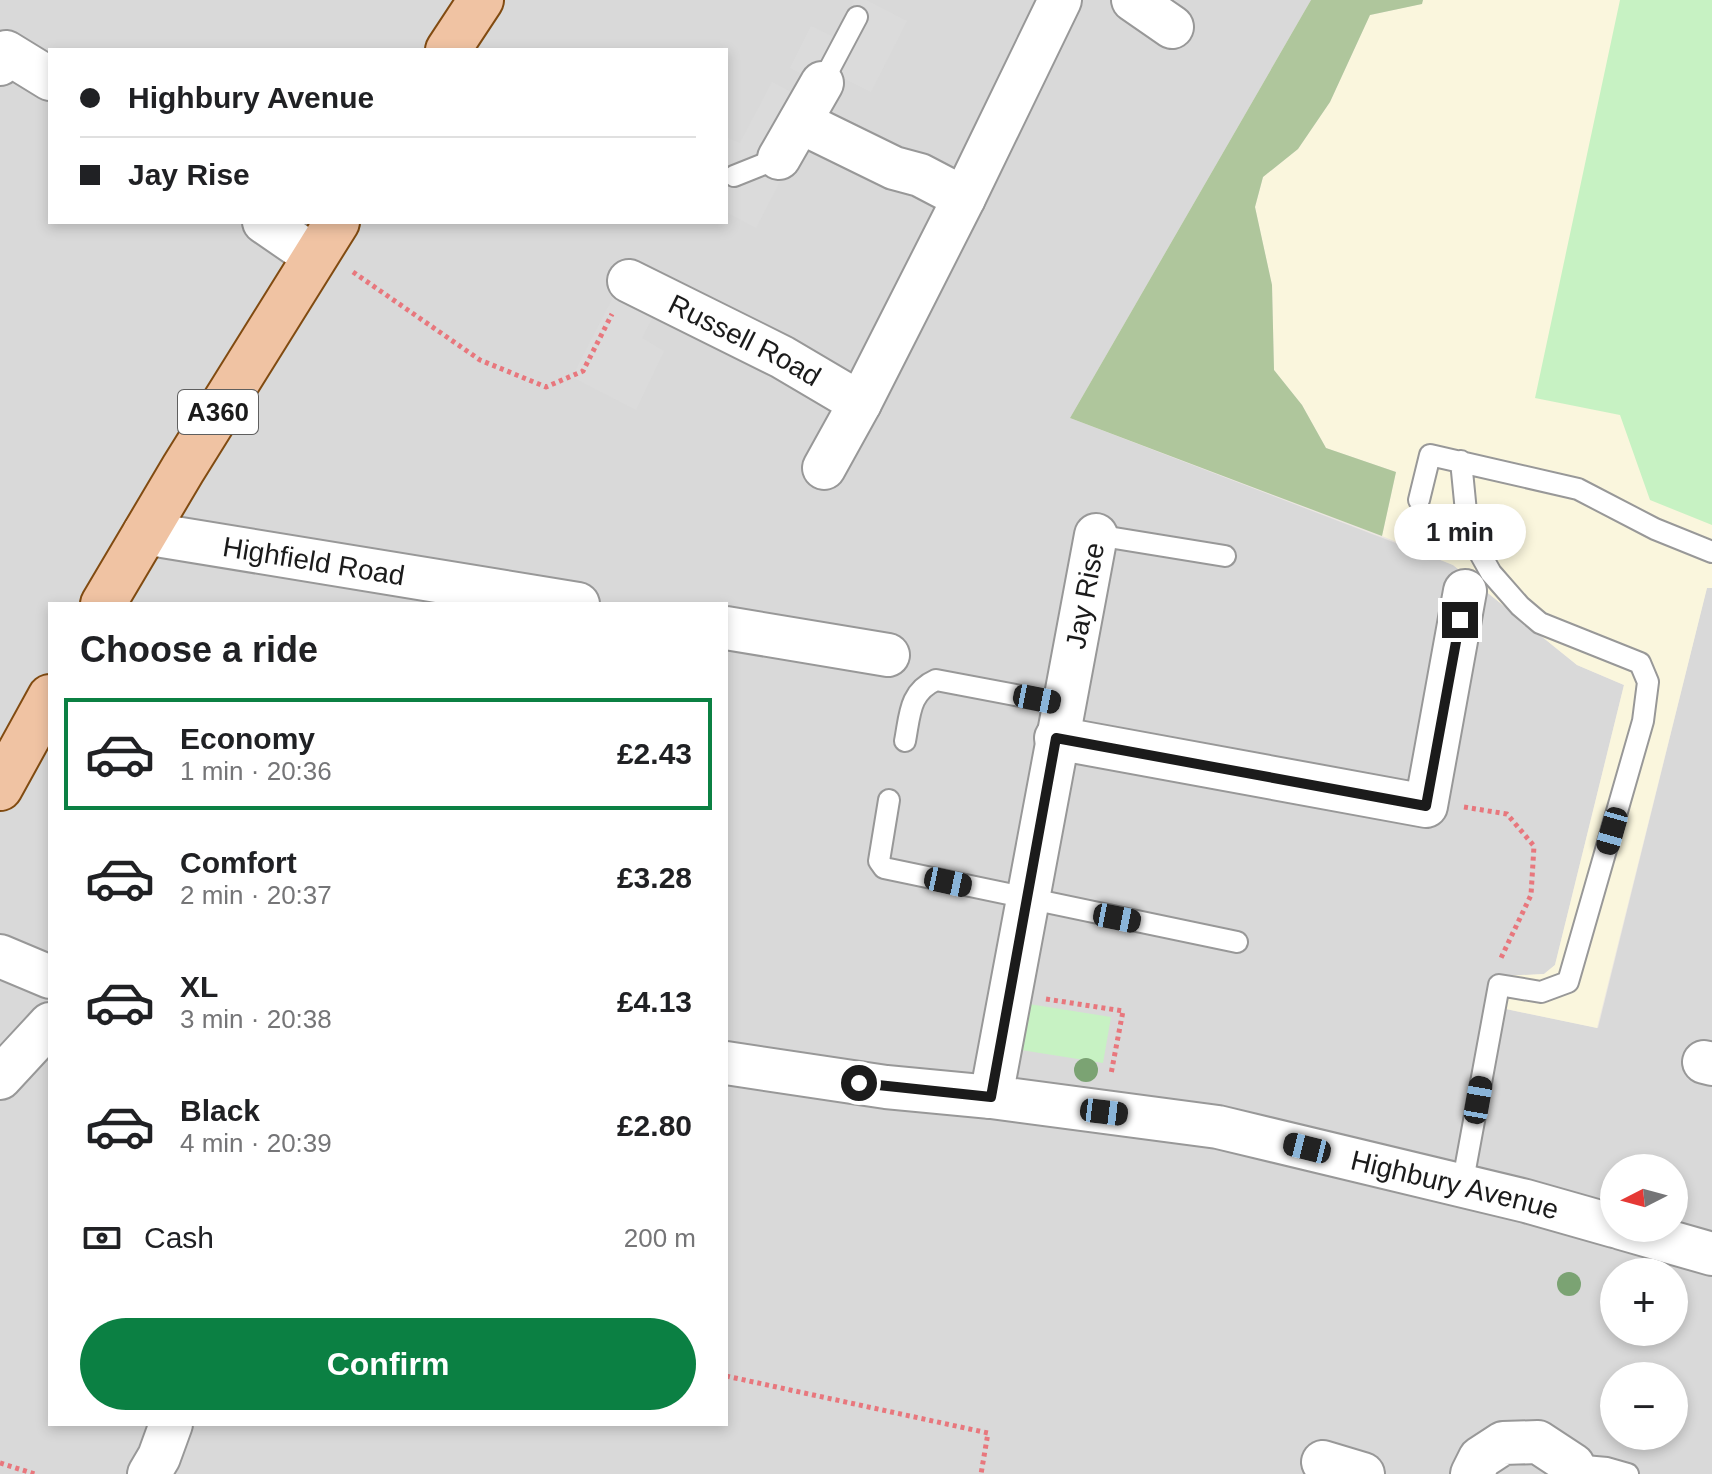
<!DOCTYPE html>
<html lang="en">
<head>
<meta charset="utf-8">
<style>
  body { margin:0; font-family:Arial,sans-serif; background:#f6f6f6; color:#202124; height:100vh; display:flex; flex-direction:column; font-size:30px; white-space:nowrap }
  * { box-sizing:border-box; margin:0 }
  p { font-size:26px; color:#757577 }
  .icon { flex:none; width:44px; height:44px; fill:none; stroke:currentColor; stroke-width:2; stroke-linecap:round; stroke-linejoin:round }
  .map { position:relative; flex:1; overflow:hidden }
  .panel { position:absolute; left:48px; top:602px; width:680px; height:824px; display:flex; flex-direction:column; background:#fff; border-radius:0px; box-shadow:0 4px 12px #0003 }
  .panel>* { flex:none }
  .banner { position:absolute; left:48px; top:48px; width:680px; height:176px; border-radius:0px; box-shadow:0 4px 12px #0003; display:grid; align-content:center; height:176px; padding:0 32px; background:#fff }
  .needle { width:52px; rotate:264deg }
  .controls { position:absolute; left:1600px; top:1154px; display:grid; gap:16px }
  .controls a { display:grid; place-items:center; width:88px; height:88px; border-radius:50%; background:#fff; box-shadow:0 4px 12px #0003; font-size:40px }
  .end { position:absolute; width:36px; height:36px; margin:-18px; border:10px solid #1b1b1b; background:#fff; box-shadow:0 0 0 4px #fff }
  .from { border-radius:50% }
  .bubble { position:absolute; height:56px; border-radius:28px; background:#fff; box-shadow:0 4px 12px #0003; font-size:26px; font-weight:600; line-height:56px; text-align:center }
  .car { position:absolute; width:24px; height:48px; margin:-24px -12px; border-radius:10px; box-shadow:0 0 6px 2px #0007; background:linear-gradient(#222 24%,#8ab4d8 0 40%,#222 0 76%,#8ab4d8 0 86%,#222 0) }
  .banner b { display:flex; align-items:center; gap:28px; height:76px; font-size:30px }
  .banner b+b { border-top:2px solid #e0e0e0 }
  .banner i { width:20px; height:20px; background:#202124 }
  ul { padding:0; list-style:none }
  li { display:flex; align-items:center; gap:24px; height:112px; margin:0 16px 12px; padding:0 16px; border:4px solid transparent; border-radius:0px }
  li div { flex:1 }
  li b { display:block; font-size:30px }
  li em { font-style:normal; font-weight:600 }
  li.active { border-color:#0b8043 }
  li>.icon { width:72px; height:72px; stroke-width:1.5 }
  h2 { padding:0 32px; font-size:36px; line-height:96px }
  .pay { display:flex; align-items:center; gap:20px; height:88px; padding:0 32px; font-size:30px }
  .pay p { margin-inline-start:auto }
  .cta { display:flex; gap:16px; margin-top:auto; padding:16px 32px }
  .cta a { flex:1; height:92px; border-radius:48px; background:#0b8043; color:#fff; font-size:32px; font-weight:600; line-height:92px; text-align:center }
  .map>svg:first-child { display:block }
</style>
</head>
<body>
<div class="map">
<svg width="1712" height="1474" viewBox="0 0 1712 1474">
  <rect width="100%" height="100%" fill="#ece7e2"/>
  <!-- residential -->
  <path fill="#d9d9d9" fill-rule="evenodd" d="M0 0H1311L1070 418 1453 565 1577 665 1624 685 1555 965 1544 974 1499 977 1475 1167 1506 1009 1598 1028 1707 587 1712 588V1474H0ZM50 50H726V222H50ZM50 604H726V1424H50ZM1614 1168H1674V1228H1614ZM1614 1272H1674V1332H1614ZM1614 1376H1674V1436H1614Z"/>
  <!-- education -->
  <path fill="#faf6dd" d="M1423 0H1712V588H1707L1597 1028 1506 1009 1475 1167 1499 976 1544 974 1555 965 1624 685 1577 665 1453 565 1382 536 1396 472 1326 448 1302 405 1274 370 1272 285 1255 207 1263 177 1298 149 1330 102 1370 15 1421 4Z"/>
  <!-- forest -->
  <path fill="#afc69c" d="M1311 0H1423L1422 4 1370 15 1330 102 1298 149 1263 177 1255 207 1272 285 1274 370 1302 405 1326 448 1396 472 1382 536 1070 418Z"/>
  <!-- park -->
  <path fill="#c7f2c3" d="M1620 0H1712V525L1650 500 1620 415 1535 398Z
    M1029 1004 1111 1017 1103 1063 1021 1050Z"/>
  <!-- parking -->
  <path fill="#dbdbdb" d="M854 0H866L907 21 871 92 817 65 810 78 790 68 811 26 836 38Z
    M772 82 795 94 792 158 756 228 726 212V137L740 143Z
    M620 284 659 305 642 338 664 351 636 410 572 377Z"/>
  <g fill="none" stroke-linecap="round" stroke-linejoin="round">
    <!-- service casing -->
    <g stroke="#989898" stroke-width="24">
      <path id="service" d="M822 83 857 17
        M734 176 779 158
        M1461 461 1468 532 1491 573 1520 606 1540 623 1640 663 1648 682 1643 721 1568 982 1541 992 1499 985 1462 1186
        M1419 500 1430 455 1578 489 1655 529 1712 552
        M1096 535 1225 556
        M905 741C910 715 909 692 936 680L1063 704
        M889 800 879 861 884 868 1237 942
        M1569 1471 1573 1465 1607 1468 1628 1474"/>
    </g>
    <!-- minor casing -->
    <g stroke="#989898" stroke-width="46">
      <g id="minor">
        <path d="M1133 0 1172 27"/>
        <path d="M0 64 6 52 50 79"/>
        <path d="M800 122 894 168 920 175 964 198"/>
        <path d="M779 158 822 83"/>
        <path d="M264 222 315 257"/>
        <path id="s1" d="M629 281 782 357 860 403"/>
        <path d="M824 468 860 403 964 198 1060 0"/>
        <path id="s2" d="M144 533 578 604"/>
        <path d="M726 628 888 655"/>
        <path d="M1056 738 1426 806 1465 591"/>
        <path d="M0 956 50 977"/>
        <path d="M1704 1062 1712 1064"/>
        <path id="s3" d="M726 1063 886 1087 991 1097 1218 1127 1526 1201 1614 1226"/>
        <path d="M0 1078 50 1024"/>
        <path id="s4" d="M991 1097 1096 535"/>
        <path d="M1621 1228 1712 1254"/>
        <path d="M1323 1462 1363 1474"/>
        <path d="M149 1474 159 1457 171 1424"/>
        <path d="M1472 1474 1480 1458 1503 1443 1538 1442 1573 1465"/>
      </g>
    </g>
    <!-- primary casing -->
    <g stroke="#814b11" stroke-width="48">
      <path id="primary" d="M448 50 481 0
        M103 604 183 469 337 222
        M0 788 50 697"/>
    </g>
    <!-- path -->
    <path stroke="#e8777d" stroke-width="5" stroke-dasharray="4 4" stroke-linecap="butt" d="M353 272 480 360 546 387 583 371 612 314
      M1464 807 1507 814 1534 846 1531 895 1500 960
      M1046 999 1123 1011 1111 1074
      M726 1376 988 1433 981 1474
      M0 1463 35 1474"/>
    <!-- service -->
    <use href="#service" stroke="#fff" stroke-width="20"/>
    <!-- minor -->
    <use href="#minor" stroke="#fff" stroke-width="42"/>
    <!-- primary -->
    <use href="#primary" stroke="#f0c3a3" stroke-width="44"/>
  </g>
  <!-- trees -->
  <g fill="#7ba373">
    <circle cx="1086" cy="1070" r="12"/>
    <circle cx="1569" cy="1284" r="12"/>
  </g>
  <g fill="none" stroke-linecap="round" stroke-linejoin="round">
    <!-- route -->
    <path stroke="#1b1b1b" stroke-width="10" d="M859 1083 991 1097 1056 738 1426 806 1460 620"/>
  </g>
  <g text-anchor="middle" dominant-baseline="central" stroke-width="6" stroke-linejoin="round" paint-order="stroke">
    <!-- shield labels -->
    <rect fill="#fff" stroke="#5f5f5f" stroke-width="2" x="178" y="390" width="80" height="44" rx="6"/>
    <g font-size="26" font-weight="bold" fill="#1b1b1b">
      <text x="218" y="412">A360</text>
    </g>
    <!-- street labels -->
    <g font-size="28" fill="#1b1b1b" stroke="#fff">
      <text stroke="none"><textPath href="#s1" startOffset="130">Russell Road</textPath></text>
      <text stroke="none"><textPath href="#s2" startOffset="172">Highfield Road</textPath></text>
      <text stroke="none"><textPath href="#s4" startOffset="510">Jay Rise</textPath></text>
      <text stroke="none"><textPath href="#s3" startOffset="740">Highbury Avenue</textPath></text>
    </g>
  </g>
</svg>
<div class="controls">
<a><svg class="needle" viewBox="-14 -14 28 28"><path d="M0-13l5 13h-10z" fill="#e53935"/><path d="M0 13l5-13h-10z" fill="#757577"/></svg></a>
<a>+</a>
<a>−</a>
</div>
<i class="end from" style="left:859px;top:1083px"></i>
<i class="end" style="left:1460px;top:620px"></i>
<div class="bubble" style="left:1394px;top:504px;width:132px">1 min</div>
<i class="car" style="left:1037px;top:699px;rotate:101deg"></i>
<i class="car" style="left:1612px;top:831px;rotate:196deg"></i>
<i class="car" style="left:948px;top:882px;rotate:102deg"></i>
<i class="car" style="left:1117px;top:918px;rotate:101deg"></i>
<i class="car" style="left:1478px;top:1100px;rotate:10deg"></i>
<i class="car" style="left:1104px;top:1112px;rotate:97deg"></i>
<i class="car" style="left:1307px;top:1148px;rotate:284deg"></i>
<div class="banner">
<b><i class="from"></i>Highbury Avenue</b>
<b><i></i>Jay Rise</b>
</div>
<section class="panel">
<h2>Choose a ride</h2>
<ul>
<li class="active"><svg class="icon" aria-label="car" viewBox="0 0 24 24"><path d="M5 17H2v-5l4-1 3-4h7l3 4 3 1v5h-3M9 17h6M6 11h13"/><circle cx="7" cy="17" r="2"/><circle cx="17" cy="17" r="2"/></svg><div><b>Economy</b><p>1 min · 20:36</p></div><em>£2.43</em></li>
<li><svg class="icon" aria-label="car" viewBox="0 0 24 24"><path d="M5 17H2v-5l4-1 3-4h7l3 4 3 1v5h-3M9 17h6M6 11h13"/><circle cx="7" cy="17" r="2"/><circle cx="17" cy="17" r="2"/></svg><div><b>Comfort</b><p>2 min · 20:37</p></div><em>£3.28</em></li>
<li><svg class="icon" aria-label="car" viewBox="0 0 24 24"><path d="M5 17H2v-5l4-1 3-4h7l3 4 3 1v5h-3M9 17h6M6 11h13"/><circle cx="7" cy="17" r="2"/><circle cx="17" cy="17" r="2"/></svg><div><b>XL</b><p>3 min · 20:38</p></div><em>£4.13</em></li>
<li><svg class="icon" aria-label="car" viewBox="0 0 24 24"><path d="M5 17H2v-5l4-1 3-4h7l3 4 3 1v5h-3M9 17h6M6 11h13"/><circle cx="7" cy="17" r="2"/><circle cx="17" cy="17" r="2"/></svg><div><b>Black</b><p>4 min · 20:39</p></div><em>£2.80</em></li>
</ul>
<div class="pay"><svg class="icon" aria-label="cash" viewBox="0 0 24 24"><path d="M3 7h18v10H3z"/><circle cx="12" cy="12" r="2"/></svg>Cash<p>200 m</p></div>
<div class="cta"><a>Confirm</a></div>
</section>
</div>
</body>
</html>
